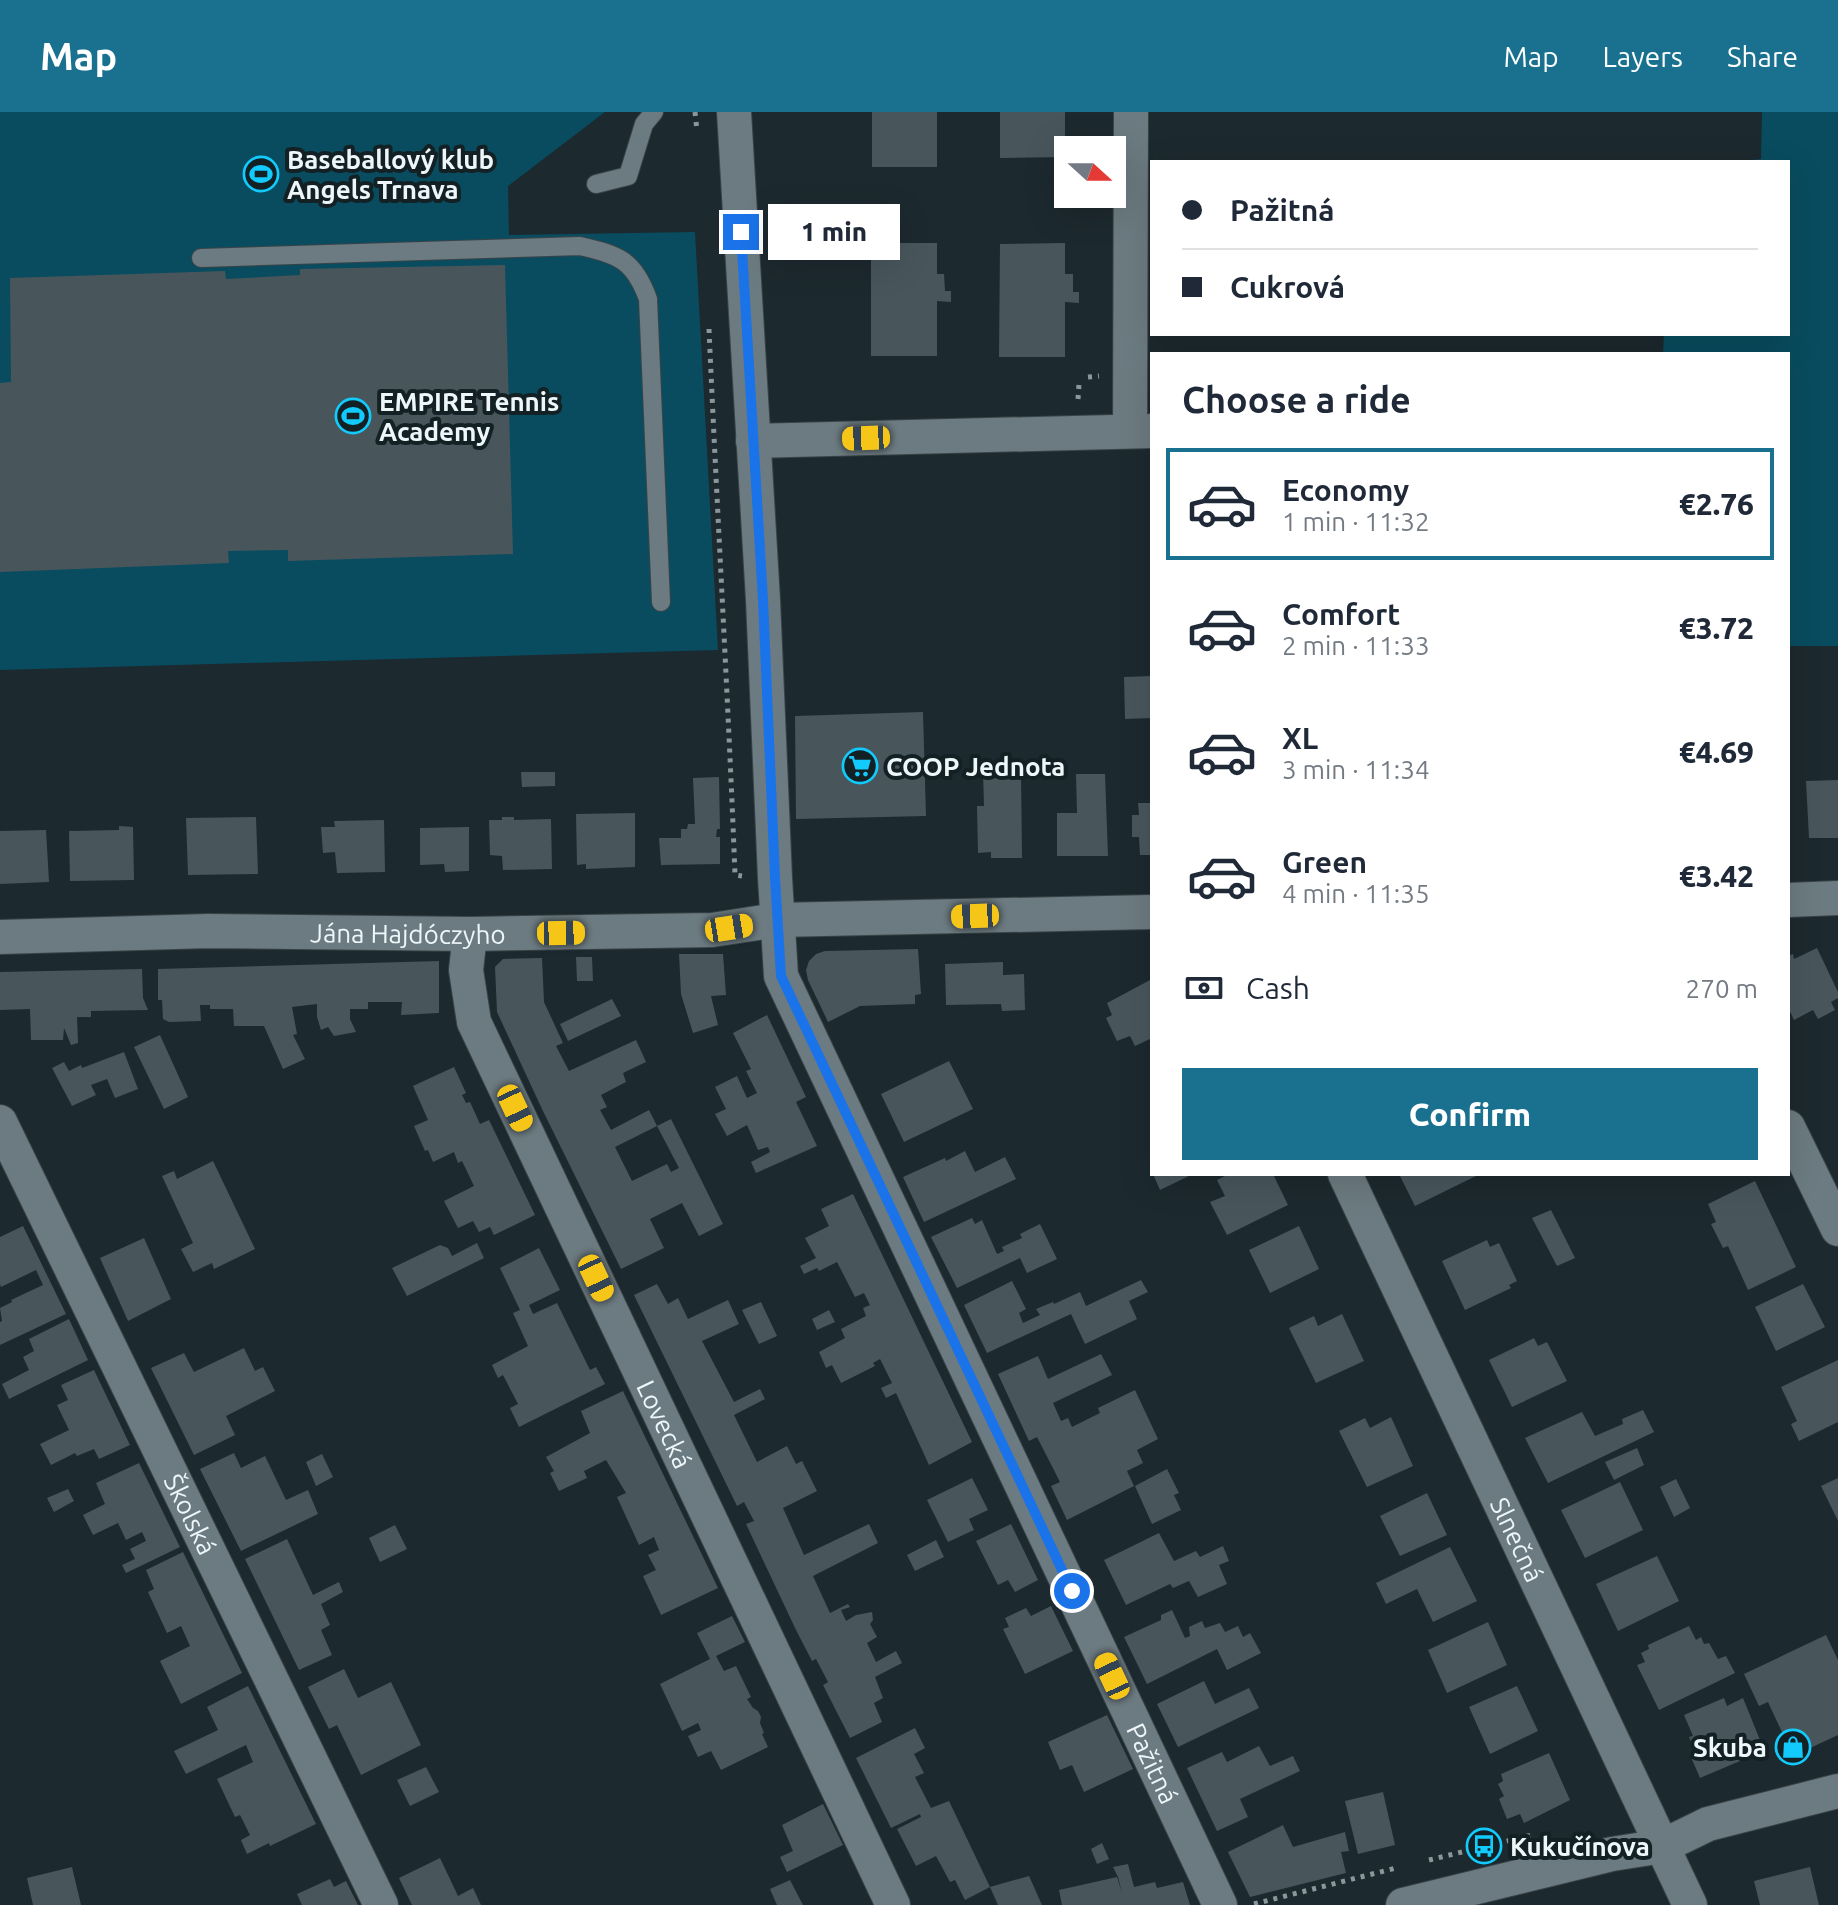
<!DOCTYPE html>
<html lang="en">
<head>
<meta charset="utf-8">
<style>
  body { margin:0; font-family:Ubuntu,sans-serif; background:#f2f2f3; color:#1f2937; height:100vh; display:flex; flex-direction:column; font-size:30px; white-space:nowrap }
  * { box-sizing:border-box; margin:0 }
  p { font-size:26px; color:#747a83 }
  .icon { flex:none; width:44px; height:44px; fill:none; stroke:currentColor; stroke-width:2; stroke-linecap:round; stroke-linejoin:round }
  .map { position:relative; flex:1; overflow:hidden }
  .sheet { position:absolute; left:1150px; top:240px; width:640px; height:824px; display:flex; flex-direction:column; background:#fff; border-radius:0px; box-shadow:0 8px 32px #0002 }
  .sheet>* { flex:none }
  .guide { position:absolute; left:1150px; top:48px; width:640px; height:176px; border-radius:0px; box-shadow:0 8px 32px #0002; display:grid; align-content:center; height:176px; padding:0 32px; background:#fff }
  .needle { width:52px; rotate:111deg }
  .buttons { position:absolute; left:1054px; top:24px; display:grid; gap:16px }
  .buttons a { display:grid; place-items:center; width:72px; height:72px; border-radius:0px; background:#fff; box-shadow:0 8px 32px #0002; font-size:40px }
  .end { position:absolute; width:36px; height:36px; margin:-18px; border:10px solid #1a73e8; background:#fff; box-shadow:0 0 0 4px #fff }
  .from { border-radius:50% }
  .bubble { position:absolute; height:56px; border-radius:0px; background:#fff; box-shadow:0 8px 32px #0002; font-size:26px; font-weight:800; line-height:56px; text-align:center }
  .car { position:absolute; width:24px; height:48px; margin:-24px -12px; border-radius:10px; box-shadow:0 0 6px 2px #0007; background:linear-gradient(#f5c518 24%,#345 0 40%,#f5c518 0 76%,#345 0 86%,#f5c518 0) }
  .guide b { display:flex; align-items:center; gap:28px; height:76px; font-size:30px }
  .guide b+b { border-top:2px solid #e0e1e3 }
  .guide i { width:20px; height:20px; background:#1f2937 }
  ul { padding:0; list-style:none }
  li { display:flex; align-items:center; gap:24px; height:112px; margin:0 16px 12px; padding:0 16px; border:4px solid transparent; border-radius:0px }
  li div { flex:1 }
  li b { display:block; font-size:30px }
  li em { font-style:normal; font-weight:800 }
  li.active { border-color:#19718f }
  li>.icon { width:72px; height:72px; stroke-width:1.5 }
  h2 { padding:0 32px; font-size:36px; line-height:96px }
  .pay { display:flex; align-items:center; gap:20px; height:88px; padding:0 32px; font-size:30px }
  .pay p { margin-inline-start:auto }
  .action { display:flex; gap:16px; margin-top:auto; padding:16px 32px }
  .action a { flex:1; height:92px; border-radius:0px; background:#19718f; color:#fff; font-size:32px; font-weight:800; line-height:92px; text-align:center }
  header { display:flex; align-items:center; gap:48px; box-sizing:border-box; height:112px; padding:0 40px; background:#19718f; color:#fff }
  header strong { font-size:38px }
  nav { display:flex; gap:44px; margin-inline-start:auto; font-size:28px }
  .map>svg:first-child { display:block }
</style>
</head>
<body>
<header>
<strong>Map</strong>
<nav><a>Map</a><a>Layers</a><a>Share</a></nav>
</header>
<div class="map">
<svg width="1838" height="1793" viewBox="0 0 1838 1793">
  <rect width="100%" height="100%" fill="#1c292e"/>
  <!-- green -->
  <path fill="#094c5f" d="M0 0H605L508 74 509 123 695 120 718 538 0 558Z
    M1762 0H1838V534H1788V242H1663L1664 222H1788V50H1733L1761 47Z"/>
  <!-- building -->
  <path fill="#48565c" d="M872 0H937V55H872Z
    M1000 0H1065V45L1000 46Z
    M871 131H937V162H944L945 179H951V190L937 189V244H871Z
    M1065 131V162H1073V180H1079V191L1065 190V245H999L1000 132Z
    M505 153 513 442 288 449V438L228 439 229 451 0 460V271L11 270 10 166 225 159 226 167 300 163V157Z
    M1152 564V606L1125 607 1124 565Z
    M923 600 926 704 796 707 795 604Z
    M1021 659 1022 746H991V740L978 741 977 694H984L983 660Z
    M521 660H555V674L522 675Z
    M1076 662H1105L1108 744H1057V701H1077Z
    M719 665 720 717H717L716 725H720V752L661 753 659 726H681V717H687L688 712H695L693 666Z
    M1838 668V726H1809L1806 669Z
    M1138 691H1152V743H1140L1139 725H1132V703H1139Z
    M635 701V755L586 757V752L577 753 576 702Z
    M256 705 258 762 188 763 186 706Z
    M502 705H514V708L551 707 552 757 503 758 502 744 490 743 489 708H502Z
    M384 708 385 760 337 761 335 740 323 741 321 715H335L334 709Z
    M119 714 133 715 134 768 70 769 69 719 119 718Z
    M469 715V759L445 760 444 752 420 753V716Z
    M46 718 49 770 0 772V719Z
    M1817 836 1838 880V886L1831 890 1835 898 1818 907 1813 898 1794 908 1788 895V844L1793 842 1794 847Z
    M918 837 921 882 915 883V892L860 894 828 910 808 868 806 858 809 849 816 842 825 839Z
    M679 842H723L726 883 711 884 718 913 693 921 681 882Z
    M576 845H592L593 869H577Z
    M542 846 544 890 563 931 556 934 569 959 636 928 646 950 623 961 626 970 601 983 607 995 600 998 611 1018 649 998 657 1014 615 1035 632 1069 667 1052 671 1060 679 1056 657 1014 671 1007 723 1112 699 1124 682 1091 650 1107 664 1136 621 1157 542 997 497 900 495 855 503 847Z
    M439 849V901L401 903 402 890H368V897H350V907L356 920 334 924 328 915 321 918 317 905V892L292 895 297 922 293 923 305 947 283 957 264 914H234L233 897H210V893H200L201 909 169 910 163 907 162 888H158V857Z
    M1003 850V863L1024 862 1025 898 1002 899 1001 892 946 893 945 852Z
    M142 857 143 886 148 898 91 899V905H77L78 931 71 933 64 916 63 928H31L30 897 0 898V860Z
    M1152 867V926L1135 934 1130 924 1117 929 1106 906 1112 903 1107 891Z
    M612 887 621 904 568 929 560 912Z
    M767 903 806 985 796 990 817 1034 756 1061 751 1050 770 1040 768 1035 758 1038 747 1013 727 1024 715 1002 726 997 715 975 737 964 747 986 757 981 746 959 751 957 733 921Z
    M160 923 188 985 164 997 134 935Z
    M124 940 138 977 115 986 107 967 91 973 96 983 72 994 52 956 64 950 69 959 81 953 82 956Z
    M949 949 973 997 904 1030 881 982Z
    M454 955 466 981 462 983 466 991 470 990 480 1012 489 1008 535 1103 494 1123 490 1115 479 1120 473 1109 458 1116 444 1089 474 1074 462 1049 458 1051 454 1040 433 1050 428 1038 425 1039 414 1014 428 1008 413 974Z
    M965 1039 975 1060 1005 1045 1016 1067 924 1110 903 1065 945 1046 946 1049Z
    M213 1049 255 1137 214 1157 212 1151 193 1160 181 1137 193 1131 162 1064 174 1059 177 1067Z
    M1153 1062H1193L1160 1078Z
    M1229 1062H1273L1288 1093 1227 1123 1210 1090 1225 1084 1217 1068Z
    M1399 1062H1480L1415 1094Z
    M1755 1069 1796 1155 1748 1178 1728 1134 1723 1136 1711 1112 1716 1110 1708 1092Z
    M853 1082 972 1330 929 1353 896 1281 886 1286 881 1276 892 1271 880 1247 873 1251 875 1254 841 1271 832 1253 826 1256 819 1240 845 1226 841 1217 866 1204 863 1196 870 1193 864 1181 855 1185 837 1150 819 1159 817 1156 804 1162 800 1154 816 1146 805 1126 829 1114 821 1097Z
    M1551 1098 1575 1146 1557 1154 1532 1106Z
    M972 1106 975 1112 982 1108 997 1142 1004 1139 1002 1135 1022 1126 1020 1122 1040 1112 1057 1147 1027 1161 1020 1146 957 1176 931 1125Z
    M23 1114 66 1202 0 1233V1210L2 1209 0 1196 12 1190 11 1188 43 1173 36 1158 1 1175 0 1172V1125Z
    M1299 1114 1319 1157 1270 1181 1249 1138Z
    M144 1126 171 1187 128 1209 100 1146Z
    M1487 1128 1490 1135 1499 1131 1517 1169 1509 1173 1511 1176 1465 1198 1442 1149Z
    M477 1131 484 1146 407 1184 392 1156 440 1133 448 1136 452 1144Z
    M539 1136 560 1178 529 1193 533 1202 557 1191 590 1258 596 1255 605 1272 519 1315 510 1296 518 1292 503 1263 498 1266 492 1253 528 1234 513 1201 520 1198 500 1156Z
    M1141 1168 1148 1180 1129 1189 1137 1207 1085 1232 1071 1202 987 1241 964 1193 1012 1169 1026 1197 1019 1201 1023 1211 1040 1203 1036 1197 1053 1190 1054 1192 1080 1180 1086 1194Z
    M657 1172 668 1192 678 1186 688 1207 728 1188 739 1212 702 1229 734 1290 760 1277 765 1287 734 1303 757 1350 787 1334 796 1352 802 1349 817 1379 783 1396 804 1443 869 1412 878 1431 813 1464 830 1501 848 1492 850 1495 841 1498 846 1509 856 1503 872 1500 873 1508 870 1512 877 1525 867 1531 876 1550 896 1539 902 1551 875 1565 883 1586 874 1591 882 1610 850 1626 823 1573 828 1570 816 1547 812 1549 796 1518 746 1412 754 1409 744 1390 737 1394 634 1183Z
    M1803 1172 1825 1215 1776 1239 1755 1195Z
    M761 1190 777 1224 759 1232 742 1198Z
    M829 1198 835 1210 817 1218 812 1207Z
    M1342 1202 1364 1249 1316 1271 1289 1216 1314 1204 1318 1214Z
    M69 1207 88 1248 9 1287 2 1272 29 1258 23 1245 34 1239 29 1227Z
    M1534 1226 1538 1234 1547 1230 1567 1269 1512 1295 1489 1248Z
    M244 1236 255 1259 263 1255 275 1279 226 1304 235 1323 194 1343 151 1256 184 1241 194 1260Z
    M1101 1242 1112 1263 1053 1291 1061 1309 1068 1306 1072 1315 1100 1301 1098 1296 1135 1278 1158 1327 1137 1338 1143 1351 1127 1359 1134 1374 1067 1408 1051 1374 1060 1370 1037 1325 1029 1329 998 1262 1038 1244 1048 1267Z
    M1838 1248V1310L1799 1329 1791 1312 1797 1309 1781 1275Z
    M94 1258 130 1333 99 1347 94 1337 77 1344 75 1341 51 1353 40 1332 69 1318 57 1293 68 1288 61 1273Z
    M623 1279 718 1476 661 1503 643 1464 656 1458 648 1443 659 1438 654 1425 639 1433 617 1385 626 1381 606 1348 584 1359 587 1366 559 1379 550 1361 554 1359 546 1345 590 1321 581 1299Z
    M1643 1298 1654 1320 1548 1371 1525 1326 1582 1300 1595 1324 1623 1312 1622 1307Z
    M1391 1305 1413 1354 1367 1375 1339 1319 1365 1306 1370 1316Z
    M1637 1336 1644 1353 1614 1368 1605 1350Z
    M234 1341 241 1356 265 1344 286 1388 308 1378 318 1402 241 1439 200 1357Z
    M322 1342 333 1365 316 1374 306 1350Z
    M139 1351 180 1435 126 1461 122 1453 135 1447 130 1437 146 1429 142 1420 126 1428 118 1411 93 1423 83 1403 105 1392 96 1371Z
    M1167 1357 1179 1381 1174 1383 1181 1398 1152 1412 1135 1374Z
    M972 1366 988 1398 969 1407 974 1418 948 1430 927 1388Z
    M1838 1366V1409L1821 1374Z
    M1676 1367 1690 1396 1674 1405 1660 1375Z
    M1620 1370 1643 1418 1585 1446 1561 1398Z
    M68 1377 74 1389 54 1400 47 1386Z
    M1427 1381 1447 1423 1400 1444 1380 1404Z
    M1011 1412 1038 1468 1015 1480 1008 1468 998 1473 976 1429Z
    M395 1413 407 1437 380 1450 369 1426Z
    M1159 1421 1174 1449 1196 1439 1200 1445 1223 1434 1229 1449 1219 1453 1227 1472 1198 1485 1189 1469 1173 1476 1170 1472 1126 1493 1104 1448Z
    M287 1427 313 1483 339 1470 343 1480 321 1492 330 1513 321 1518 332 1543 299 1558 245 1447Z
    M936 1428 944 1445 915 1459 907 1443Z
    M1450 1435 1477 1489 1433 1510 1417 1477 1386 1492 1376 1471Z
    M183 1440 242 1561 181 1592 160 1549 190 1534 181 1514 167 1521 148 1480 154 1477 146 1458Z
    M1657 1444 1679 1489 1618 1519 1596 1472Z
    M1051 1494 1073 1539 1025 1562 1003 1517 1009 1515 1005 1506 1026 1496 1031 1504Z
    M1172 1498 1185 1526 1190 1524 1189 1515 1202 1509 1205 1516 1220 1511 1225 1520 1238 1514 1243 1525 1250 1521 1261 1541 1227 1558 1217 1537 1147 1572 1124 1525 1161 1508V1503Z
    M732 1504 745 1530 716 1544 724 1559 736 1554 751 1585 747 1587 753 1596 758 1599 761 1605 760 1611 764 1621 762 1622 768 1635 721 1658 711 1639 698 1645 688 1624 701 1618 698 1611 682 1619 660 1572 710 1547 697 1521Z
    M1488 1510 1507 1553 1447 1581 1428 1538Z
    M1689 1514 1696 1528 1701 1525 1704 1532 1709 1531 1718 1547 1726 1544 1735 1561 1659 1598 1637 1553 1645 1550 1641 1541 1649 1537 1648 1533Z
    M1826 1523 1838 1548V1623L1793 1644 1768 1590 1759 1594 1744 1562Z
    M344 1557 358 1586 391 1570 421 1633 361 1663 337 1613 329 1617 308 1575Z
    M1204 1569 1215 1592 1249 1576 1259 1596 1178 1635 1157 1592Z
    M248 1574 316 1712 270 1734 269 1731 247 1742 241 1728 250 1723 240 1703 235 1705 217 1667 253 1650 246 1633 186 1662 174 1639 218 1618 207 1595Z
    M1517 1574 1538 1619 1490 1642 1469 1595Z
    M1724 1586 1727 1594 1743 1586 1760 1628 1736 1638 1740 1649 1700 1666 1690 1643 1695 1640 1689 1625 1693 1624 1684 1603Z
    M1107 1603 1133 1657 1084 1680 1072 1653 1060 1658 1048 1630Z
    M915 1616 925 1636 914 1642 924 1661 915 1665 931 1696 949 1689 990 1775 965 1788 955 1768 950 1770 936 1744 916 1754 897 1717 921 1705 920 1702 891 1716 856 1646Z
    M1259 1634 1270 1654 1293 1644 1300 1659 1240 1687 1248 1705 1217 1719 1187 1656 1222 1640 1227 1650Z
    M1549 1641 1570 1688 1524 1711 1520 1702 1507 1707 1499 1687 1504 1684 1498 1672 1503 1669 1501 1662Z
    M426 1655 439 1680 410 1694 397 1668Z
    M1383 1680 1395 1733 1358 1742 1345 1689Z
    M823 1692 843 1733 787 1760 780 1745 793 1739 782 1713Z
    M1283 1713 1293 1735 1345 1720 1349 1739 1341 1740 1346 1761 1250 1785 1228 1740Z
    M1102 1731 1109 1747 1097 1752 1091 1737Z
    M440 1746 458 1784 473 1776 481 1793H412L399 1766Z
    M1128 1752 1134 1775 1155 1770 1157 1776 1183 1770 1190 1793H1062L1059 1778 1117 1765 1122 1781 1118 1765 1113 1755Z
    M72 1755 81 1793H33L27 1766Z
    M1810 1755 1819 1793H1760L1754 1769Z
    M1029 1764 1042 1793H998L990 1775Z
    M330 1767 334 1775 346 1769 358 1793H302L297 1782Z
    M790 1768 803 1793H777L770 1777Z"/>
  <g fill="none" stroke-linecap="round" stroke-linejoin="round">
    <!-- lane casing -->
    <g stroke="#394448" stroke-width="20">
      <path id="lane" d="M596 72 628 64 644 12 654 0
        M201 146 580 134C619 143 634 148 648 187L661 490"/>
    </g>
    <!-- street casing -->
    <g stroke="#394448" stroke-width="36">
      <g id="street">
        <path id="s1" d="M734 0 763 488 775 766 781 864 1220 1793"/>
        <path d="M1130 319 1131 0"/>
        <path d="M753 329 1152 319"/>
        <path d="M1788 788 1838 786"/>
        <path id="s2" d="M470 822 466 858 474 910 893 1793"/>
        <path id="s3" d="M0 825 209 819 470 822 712 818 777 808 1152 800"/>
        <path id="s4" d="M0 1010 381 1793"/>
        <path d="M1788 1015 1838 1117"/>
        <path id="s5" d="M1345 1062 1690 1793"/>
        <path d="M1403 1793 1612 1742 1663 1734 1708 1712 1838 1679"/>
      </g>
    </g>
    <!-- path -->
    <path stroke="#8c979b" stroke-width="5" stroke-dasharray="4 6" stroke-linecap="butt" d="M695 0 697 19
      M709 217C717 399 728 581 735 763L742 764
      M1088 265 1099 264
      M1078 287 1079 272
      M1429 1748 1532 1723
      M1254 1792 1396 1756"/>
    <!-- lane -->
    <use href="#lane" stroke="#6c7b81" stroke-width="18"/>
    <!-- street -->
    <use href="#street" stroke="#6c7b81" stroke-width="34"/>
  </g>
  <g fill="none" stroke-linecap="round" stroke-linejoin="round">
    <!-- route -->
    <path stroke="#1a73e8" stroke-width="10" d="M741 120 763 488 775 766 781 864 1072 1479"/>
  </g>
  <!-- icons -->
  <defs>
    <g id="stadium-ring" transform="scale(1.8)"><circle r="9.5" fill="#132024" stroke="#12cafb" stroke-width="1.5"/><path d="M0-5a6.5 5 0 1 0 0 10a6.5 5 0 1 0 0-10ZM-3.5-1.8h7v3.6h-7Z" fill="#12cafb"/></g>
    <g id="supermarket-ring" transform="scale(1.8)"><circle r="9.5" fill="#132024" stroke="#12cafb" stroke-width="1.5"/><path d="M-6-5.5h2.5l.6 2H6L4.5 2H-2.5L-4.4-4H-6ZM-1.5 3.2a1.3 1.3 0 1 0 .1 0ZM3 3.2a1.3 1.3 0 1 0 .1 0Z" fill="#12cafb"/></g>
    <g id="shop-ring" transform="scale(1.8)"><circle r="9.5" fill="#132024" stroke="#12cafb" stroke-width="1.5"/><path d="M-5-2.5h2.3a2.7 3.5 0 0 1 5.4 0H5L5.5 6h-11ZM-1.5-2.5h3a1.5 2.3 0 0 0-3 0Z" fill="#12cafb"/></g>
    <g id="bus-ring" transform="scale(1.8)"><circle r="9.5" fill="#132024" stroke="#12cafb" stroke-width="1.5"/><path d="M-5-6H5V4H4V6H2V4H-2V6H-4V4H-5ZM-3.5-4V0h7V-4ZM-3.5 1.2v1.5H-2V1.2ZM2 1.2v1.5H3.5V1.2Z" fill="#12cafb"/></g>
  </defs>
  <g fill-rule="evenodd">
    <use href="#stadium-ring" x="261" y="62"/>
    <use href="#stadium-ring" x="353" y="304"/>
    <use href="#supermarket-ring" x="860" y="654"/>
    <use href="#shop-ring" x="1793" y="1635"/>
    <use href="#bus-ring" x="1484" y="1734"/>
  </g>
  <g text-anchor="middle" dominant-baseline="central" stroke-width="8" stroke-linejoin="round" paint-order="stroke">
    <!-- poi labels -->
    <g font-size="26" font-weight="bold" fill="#edf6f9" stroke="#132024" text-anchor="start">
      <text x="287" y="47">Baseballový klub<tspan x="287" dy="30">Angels Trnava</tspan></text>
      <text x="379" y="289">EMPIRE Tennis<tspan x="379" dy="30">Academy</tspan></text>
      <text x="886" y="654">COOP Jednota</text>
      <text x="1767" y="1635" text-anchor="end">Skuba</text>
      <text x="1510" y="1734">Kukučínova</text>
    </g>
    <!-- street labels -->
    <g font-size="26" fill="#edf6f9" stroke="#132024">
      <text stroke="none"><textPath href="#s3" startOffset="408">Jána Hajdóczyho</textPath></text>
      <text stroke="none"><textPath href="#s2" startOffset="534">Lovecká</textPath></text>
      <text stroke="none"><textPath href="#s4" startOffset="436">Školská</textPath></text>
      <text stroke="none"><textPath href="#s5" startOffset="404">Slnečná</textPath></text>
      <text stroke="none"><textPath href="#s1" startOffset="1736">Pažitná</textPath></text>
    </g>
  </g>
</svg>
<div class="buttons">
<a><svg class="needle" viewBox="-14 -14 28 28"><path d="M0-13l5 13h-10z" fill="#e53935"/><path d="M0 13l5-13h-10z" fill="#747a83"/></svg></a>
</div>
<i class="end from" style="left:1072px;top:1479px"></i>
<i class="end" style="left:741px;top:120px"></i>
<div class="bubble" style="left:768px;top:92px;width:132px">1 min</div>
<i class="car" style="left:866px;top:326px;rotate:268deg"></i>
<i class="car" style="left:975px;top:804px;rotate:268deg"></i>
<i class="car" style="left:729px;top:816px;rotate:81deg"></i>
<i class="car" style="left:561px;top:821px;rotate:89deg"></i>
<i class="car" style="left:515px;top:996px;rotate:155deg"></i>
<i class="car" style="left:596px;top:1166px;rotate:155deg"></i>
<i class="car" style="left:1112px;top:1564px;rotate:335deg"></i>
<div class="guide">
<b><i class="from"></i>Pažitná</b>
<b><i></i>Cukrová</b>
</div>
<section class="sheet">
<h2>Choose a ride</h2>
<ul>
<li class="active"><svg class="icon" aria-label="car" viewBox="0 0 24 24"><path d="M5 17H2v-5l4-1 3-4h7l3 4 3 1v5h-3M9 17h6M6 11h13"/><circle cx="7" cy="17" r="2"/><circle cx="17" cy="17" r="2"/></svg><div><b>Economy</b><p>1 min · 11:32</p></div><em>€2.76</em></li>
<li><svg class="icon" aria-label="car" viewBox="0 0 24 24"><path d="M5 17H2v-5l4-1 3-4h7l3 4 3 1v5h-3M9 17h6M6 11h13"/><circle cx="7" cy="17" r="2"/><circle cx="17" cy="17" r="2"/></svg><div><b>Comfort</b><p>2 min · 11:33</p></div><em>€3.72</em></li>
<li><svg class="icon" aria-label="car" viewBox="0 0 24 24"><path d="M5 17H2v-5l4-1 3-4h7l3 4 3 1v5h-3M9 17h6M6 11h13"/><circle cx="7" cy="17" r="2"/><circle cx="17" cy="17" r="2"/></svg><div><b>XL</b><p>3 min · 11:34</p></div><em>€4.69</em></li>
<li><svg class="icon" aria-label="car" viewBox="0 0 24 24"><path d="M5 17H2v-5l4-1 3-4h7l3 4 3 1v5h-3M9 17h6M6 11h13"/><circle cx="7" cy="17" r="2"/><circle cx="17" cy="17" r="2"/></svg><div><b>Green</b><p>4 min · 11:35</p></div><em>€3.42</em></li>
</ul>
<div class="pay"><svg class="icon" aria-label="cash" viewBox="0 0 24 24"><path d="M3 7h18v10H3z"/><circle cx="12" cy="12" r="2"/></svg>Cash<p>270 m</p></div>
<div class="action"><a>Confirm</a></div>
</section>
</div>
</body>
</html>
